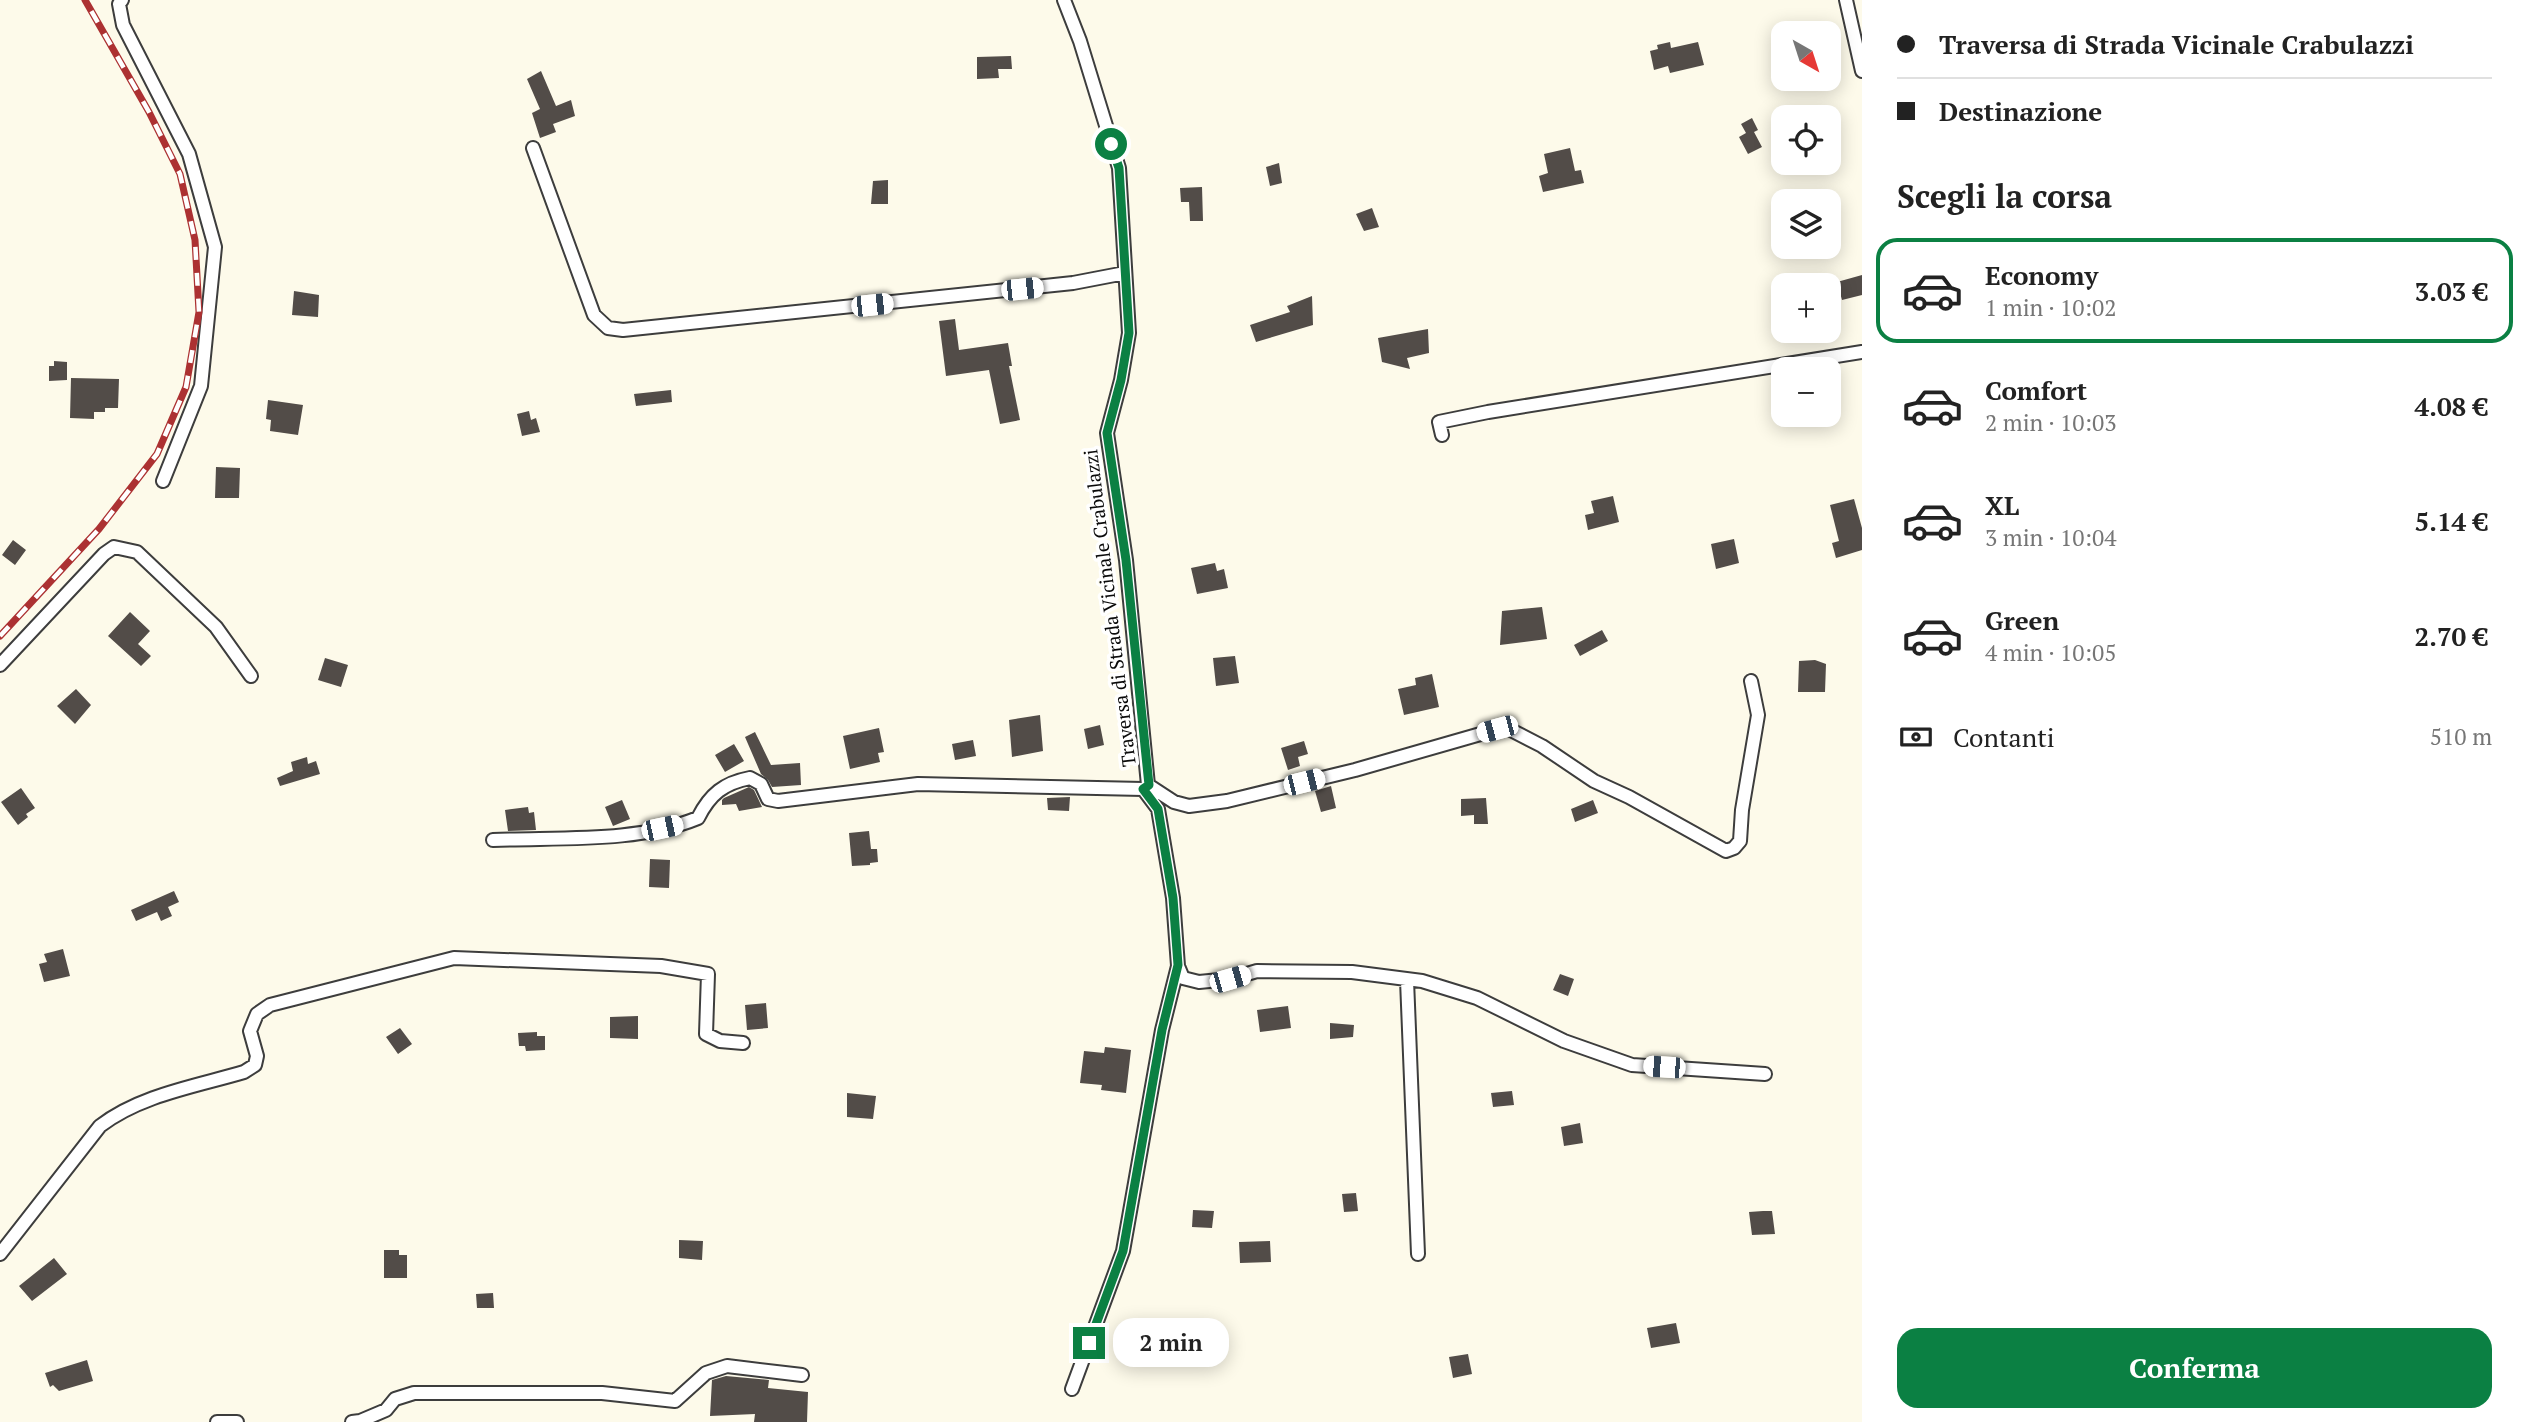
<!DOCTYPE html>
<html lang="it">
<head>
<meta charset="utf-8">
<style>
  body { margin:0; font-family:"PT Serif",serif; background:#f6f6f6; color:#222; height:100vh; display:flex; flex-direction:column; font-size:26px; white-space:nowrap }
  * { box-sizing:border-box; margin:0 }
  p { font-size:23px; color:#767676 }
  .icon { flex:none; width:38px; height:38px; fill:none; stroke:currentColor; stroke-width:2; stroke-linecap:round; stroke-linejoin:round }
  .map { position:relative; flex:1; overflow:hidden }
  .sheet { display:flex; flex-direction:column; background:#fff; width:665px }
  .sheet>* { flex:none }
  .banner { display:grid; align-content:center; height:154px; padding:0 35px; background:#fff }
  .needle { width:46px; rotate:141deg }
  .tools { position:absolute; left:1771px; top:21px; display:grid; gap:14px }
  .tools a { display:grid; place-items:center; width:70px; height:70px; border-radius:14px; background:#fff; box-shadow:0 4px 18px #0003; font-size:35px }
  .end { position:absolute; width:32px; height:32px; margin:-16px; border:9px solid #0b8043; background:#fff; box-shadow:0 0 0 4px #fff }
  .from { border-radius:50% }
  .bubble { position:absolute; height:49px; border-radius:21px; background:#fff; box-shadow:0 4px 18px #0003; font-size:23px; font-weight:700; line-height:49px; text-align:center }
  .car { position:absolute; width:21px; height:42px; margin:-21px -10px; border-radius:9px; box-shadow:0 0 5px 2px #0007; background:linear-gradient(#fff 24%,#345 0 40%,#fff 0 76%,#345 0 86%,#fff 0) }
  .banner b { display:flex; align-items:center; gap:24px; height:66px; font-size:26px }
  .banner b+b { border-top:2px solid #e0e0e0 }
  .banner i { width:18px; height:18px; background:#222 }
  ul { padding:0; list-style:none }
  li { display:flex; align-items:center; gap:21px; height:105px; margin:0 14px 10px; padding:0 21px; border:4px solid transparent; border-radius:21px }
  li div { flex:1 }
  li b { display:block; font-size:26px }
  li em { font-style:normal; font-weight:700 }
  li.selected { border-color:#0b8043 }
  li>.icon { width:63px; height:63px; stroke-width:1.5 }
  h2 { padding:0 35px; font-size:32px; line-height:84px }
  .pay { display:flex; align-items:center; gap:18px; height:77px; padding:0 35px; font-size:26px }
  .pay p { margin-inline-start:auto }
  .primary-button { display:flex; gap:14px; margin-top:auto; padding:14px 35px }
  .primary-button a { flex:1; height:80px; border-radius:21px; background:#0b8043; color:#fff; font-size:28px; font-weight:700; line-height:80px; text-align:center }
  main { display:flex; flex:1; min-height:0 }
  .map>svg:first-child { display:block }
</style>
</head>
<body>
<main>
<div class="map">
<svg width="1862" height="1422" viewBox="0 0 1862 1422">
  <rect width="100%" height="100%" fill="#fdfaea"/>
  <!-- building -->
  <path fill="#524c48" d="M1670 42 1671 48 1698 42 1704 65 1670 73 1668 66 1654 70 1650 51 1658 49 1657 45Z
    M1011 56 1012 69H998L999 78 977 79V57Z
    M541 71 556 106 571 100 575 116 553 124 556 132 540 138 532 113 540 109 527 79Z
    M1752 118 1758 130 1754 132 1762 147 1748 154 1739 137 1746 133 1741 124Z
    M1570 148 1575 171 1581 170 1584 183 1543 192 1539 176 1548 173 1544 154Z
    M1279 163 1282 183 1270 186 1266 167Z
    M888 180V204H871L873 181Z
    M1202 187 1203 221H1190L1189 202H1181L1180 188Z
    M1372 208 1379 227 1364 231 1356 214Z
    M1862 275V295L1842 300 1837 282Z
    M294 291 319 295 318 317 292 315Z
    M1312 296 1313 325 1256 342 1250 325 1290 312 1287 306Z
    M955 319 959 350 1008 343 1012 366H1009L1020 420 1000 424 989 370 946 376 939 321Z
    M1428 329 1429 353 1407 358 1410 369 1382 362 1378 338Z
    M54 361 67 362V380L49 381V366H54Z
    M71 378 119 379 118 408H105V412H94V419L70 418Z
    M671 390 672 402 636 406 634 394Z
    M268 400 303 405 298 435 270 431 271 420 266 419Z
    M529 411 531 420 536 418 540 432 522 436 517 414Z
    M216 467 240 468 239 498H215Z
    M1613 496 1619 522 1588 530 1585 515 1594 513 1591 501Z
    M1854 499 1862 528V550L1836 558 1832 543 1839 541 1830 505Z
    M1734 539 1739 563 1716 569 1711 544Z
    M13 540 26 550 15 565 2 555Z
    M1215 563 1217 571 1224 569 1228 588 1197 594 1191 568Z
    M1542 607 1547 639 1500 645 1502 611Z
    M130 612 150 631 138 644 151 656 141 666 108 636Z
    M1602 630 1608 641 1580 656 1574 645Z
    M1235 656 1239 683 1216 686 1213 658Z
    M325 658 348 665 341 687 318 680Z
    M1815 660 1826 664 1825 692H1798L1799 661Z
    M1432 674 1439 707 1404 715 1398 689 1416 685 1415 678Z
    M76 689 91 705 75 724 57 706Z
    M1040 715 1043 751 1012 757 1009 720Z
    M1100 725 1104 745 1088 749 1084 729Z
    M879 728 884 752 878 753 880 762 850 769 843 736Z
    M755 732 771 765 800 763 801 785 772 787 768 780 761 774 745 737Z
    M973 740 976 756 955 760 952 744Z
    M1304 741 1308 754 1298 757 1300 766 1288 770 1281 748Z
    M734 744 744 761 725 772 715 755Z
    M307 757 308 764 316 761 320 774 280 786 277 778 293 771 291 762Z
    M1331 786 1336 808 1321 812 1315 791Z
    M749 787 754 790 762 807 739 811 736 804 722 805V800L724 798Z
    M21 788 35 808 26 814 28 817 18 825 1 802Z
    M1070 797 1069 811 1048 810 1047 798Z
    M1486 798 1488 824H1474V815L1461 816V799Z
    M622 800 630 819 613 826 605 807Z
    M1593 800 1598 813 1575 822 1571 809Z
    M528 807 529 813 534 812 536 830 508 831 505 810Z
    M869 831 871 849H877L878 862 870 863V865L852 866 849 833Z
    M650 859 670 860 669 888 649 887Z
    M174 891 179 902 168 907 172 916 161 921 157 912 136 921 131 910Z
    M63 949 70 976 44 982 39 964 47 962 44 954Z
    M1560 974 1574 979 1568 996 1553 990Z
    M766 1003 768 1028 747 1030 745 1005Z
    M1288 1006 1291 1028 1260 1032 1257 1010Z
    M638 1016V1039L610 1038V1017Z
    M1330 1023 1354 1025 1353 1037 1330 1039Z
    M400 1028 412 1044 398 1054 386 1037Z
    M537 1032V1036H545V1050L526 1051 525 1046H519L518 1033Z
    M1105 1047 1131 1050 1126 1093 1101 1090 1102 1085 1080 1083 1084 1051 1104 1053Z
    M1512 1091 1514 1105 1493 1107 1491 1093Z
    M847 1093 876 1096 873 1119 847 1117Z
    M1580 1123 1583 1143 1564 1146 1561 1127Z
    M1356 1193 1358 1211 1344 1212 1342 1194Z
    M1193 1210 1214 1211 1212 1228 1192 1227Z
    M1763 1211H1772L1775 1234 1752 1235 1749 1212Z
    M679 1240 703 1241 702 1260 679 1258Z
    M1270 1241 1271 1262 1240 1263 1239 1242Z
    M384 1250H399V1255H407V1278H384Z
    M54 1258 67 1274 32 1301 19 1286Z
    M493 1293 494 1308H477L476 1294Z
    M1676 1323 1680 1343 1651 1348 1647 1328Z
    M1468 1354 1472 1374 1453 1378 1449 1357Z
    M87 1360 93 1381 59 1391 53 1385 50 1387 45 1373Z
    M726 1376 769 1380 768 1388 808 1392 807 1422H754L755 1414 710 1416 712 1380Z"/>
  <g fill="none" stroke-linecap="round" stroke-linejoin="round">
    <!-- street casing -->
    <g stroke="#3d3d3d" stroke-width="16">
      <path id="street" d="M122 0 119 4 123 25 189 154 215 247 201 386 163 481
        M1846 0 1862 71
        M533 148 594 315 608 328 623 330 1073 283 1125 273
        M1442 435 1439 422 1488 412 1862 352
        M0 665 104 554 114 547 137 552 216 627 251 676
        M1148 785 1174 802 1189 806 1227 801 1355 770 1505 727 1542 746 1594 781 1629 797 1726 851 1734 848 1740 841 1742 810 1758 715 1751 681
        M1143 789 1158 809 1173 898 1178 966 1183 978 1199 982 1230 979 1257 971 1352 972 1422 981 1477 998 1564 1041 1632 1065 1765 1074
        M493 840C559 837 637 843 698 818 710 794 724 783 750 778L761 784 768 799 778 801 918 784 1143 789 1148 785 1126 560 1107 433 1121 380 1129 333 1119 168 1080 41 1064 0
        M1407 980 1418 1254
        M0 1254 100 1126C140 1095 197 1086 244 1072L255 1065 257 1056 250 1031 257 1014 270 1005 454 958 661 966 708 974 706 1034 720 1041 743 1043
        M1072 1389 1123 1251 1162 1030 1178 966
        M217 1422H237
        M352 1422 360 1421 386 1410 395 1399 414 1393H602L675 1401 706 1373 727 1366 802 1375"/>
    </g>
    <!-- street -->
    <use href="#street" stroke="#fff" stroke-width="12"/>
    <!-- rail casing -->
    <g stroke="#ac3132" stroke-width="7">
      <path id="rail" d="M0 636 99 529 157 454 186 387 199 312 195 240 180 174 149 112 85 0"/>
    </g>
    <!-- rail -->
    <use href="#rail" stroke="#fff" stroke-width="4.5" stroke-dasharray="13" stroke-linecap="butt"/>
  </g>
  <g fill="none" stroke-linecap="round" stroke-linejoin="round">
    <!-- route -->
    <path stroke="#0b8043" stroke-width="9" d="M1089 1343 1123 1251 1162 1030 1178 965 1173 898 1158 809 1143 789 1149 785 1126 560 1107 433 1121 380 1129 333 1119 168 1111 144"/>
  </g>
  <g text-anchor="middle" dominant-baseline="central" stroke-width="7" stroke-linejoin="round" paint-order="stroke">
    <!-- street labels -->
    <g font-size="19" fill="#0a0a0a" stroke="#fff">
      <text transform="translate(1109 608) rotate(-97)">Traversa di Strada Vicinale Crabulazzi</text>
    </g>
  </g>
</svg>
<div class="tools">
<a><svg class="needle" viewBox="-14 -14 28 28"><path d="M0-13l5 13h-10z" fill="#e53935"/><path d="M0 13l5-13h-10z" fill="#767676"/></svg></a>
<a><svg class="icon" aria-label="locate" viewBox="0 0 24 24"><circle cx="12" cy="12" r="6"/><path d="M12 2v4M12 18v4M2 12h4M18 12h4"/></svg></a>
<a><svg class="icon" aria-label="layers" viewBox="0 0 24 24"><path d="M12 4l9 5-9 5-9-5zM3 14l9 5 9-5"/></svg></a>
<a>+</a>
<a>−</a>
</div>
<i class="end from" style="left:1111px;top:144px"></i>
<i class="end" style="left:1089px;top:1343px"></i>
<div class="bubble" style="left:1113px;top:1318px;width:116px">2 min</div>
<i class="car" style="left:1022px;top:289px;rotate:84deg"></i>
<i class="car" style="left:872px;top:305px;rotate:84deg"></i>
<i class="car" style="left:1497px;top:729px;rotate:255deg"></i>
<i class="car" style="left:1304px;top:782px;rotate:76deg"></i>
<i class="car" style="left:662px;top:828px;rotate:78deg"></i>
<i class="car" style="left:1230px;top:979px;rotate:74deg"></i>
<i class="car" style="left:1664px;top:1067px;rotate:274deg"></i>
</div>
<section class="sheet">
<div class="banner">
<b><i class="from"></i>Traversa di Strada Vicinale Crabulazzi</b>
<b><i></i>Destinazione</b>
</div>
<h2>Scegli la corsa</h2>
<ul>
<li class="selected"><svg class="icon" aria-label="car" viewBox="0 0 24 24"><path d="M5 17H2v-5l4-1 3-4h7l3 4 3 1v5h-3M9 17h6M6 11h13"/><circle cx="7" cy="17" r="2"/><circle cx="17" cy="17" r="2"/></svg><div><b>Economy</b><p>1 min · 10:02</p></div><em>3.03 €</em></li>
<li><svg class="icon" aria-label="car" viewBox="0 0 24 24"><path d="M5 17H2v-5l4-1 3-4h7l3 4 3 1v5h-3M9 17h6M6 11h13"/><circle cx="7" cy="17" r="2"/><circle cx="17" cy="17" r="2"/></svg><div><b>Comfort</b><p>2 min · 10:03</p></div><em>4.08 €</em></li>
<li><svg class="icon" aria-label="car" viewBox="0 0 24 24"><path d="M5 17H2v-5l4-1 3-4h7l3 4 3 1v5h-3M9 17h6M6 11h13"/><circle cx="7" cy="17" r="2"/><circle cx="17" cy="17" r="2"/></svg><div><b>XL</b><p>3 min · 10:04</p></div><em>5.14 €</em></li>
<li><svg class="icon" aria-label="car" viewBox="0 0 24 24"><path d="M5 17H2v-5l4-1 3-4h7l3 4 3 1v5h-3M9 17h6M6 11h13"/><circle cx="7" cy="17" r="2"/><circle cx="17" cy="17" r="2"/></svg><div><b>Green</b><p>4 min · 10:05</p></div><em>2.70 €</em></li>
</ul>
<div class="pay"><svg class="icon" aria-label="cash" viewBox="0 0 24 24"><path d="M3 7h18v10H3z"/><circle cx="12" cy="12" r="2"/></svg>Contanti<p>510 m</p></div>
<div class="primary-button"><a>Conferma</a></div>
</section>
</main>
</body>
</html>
